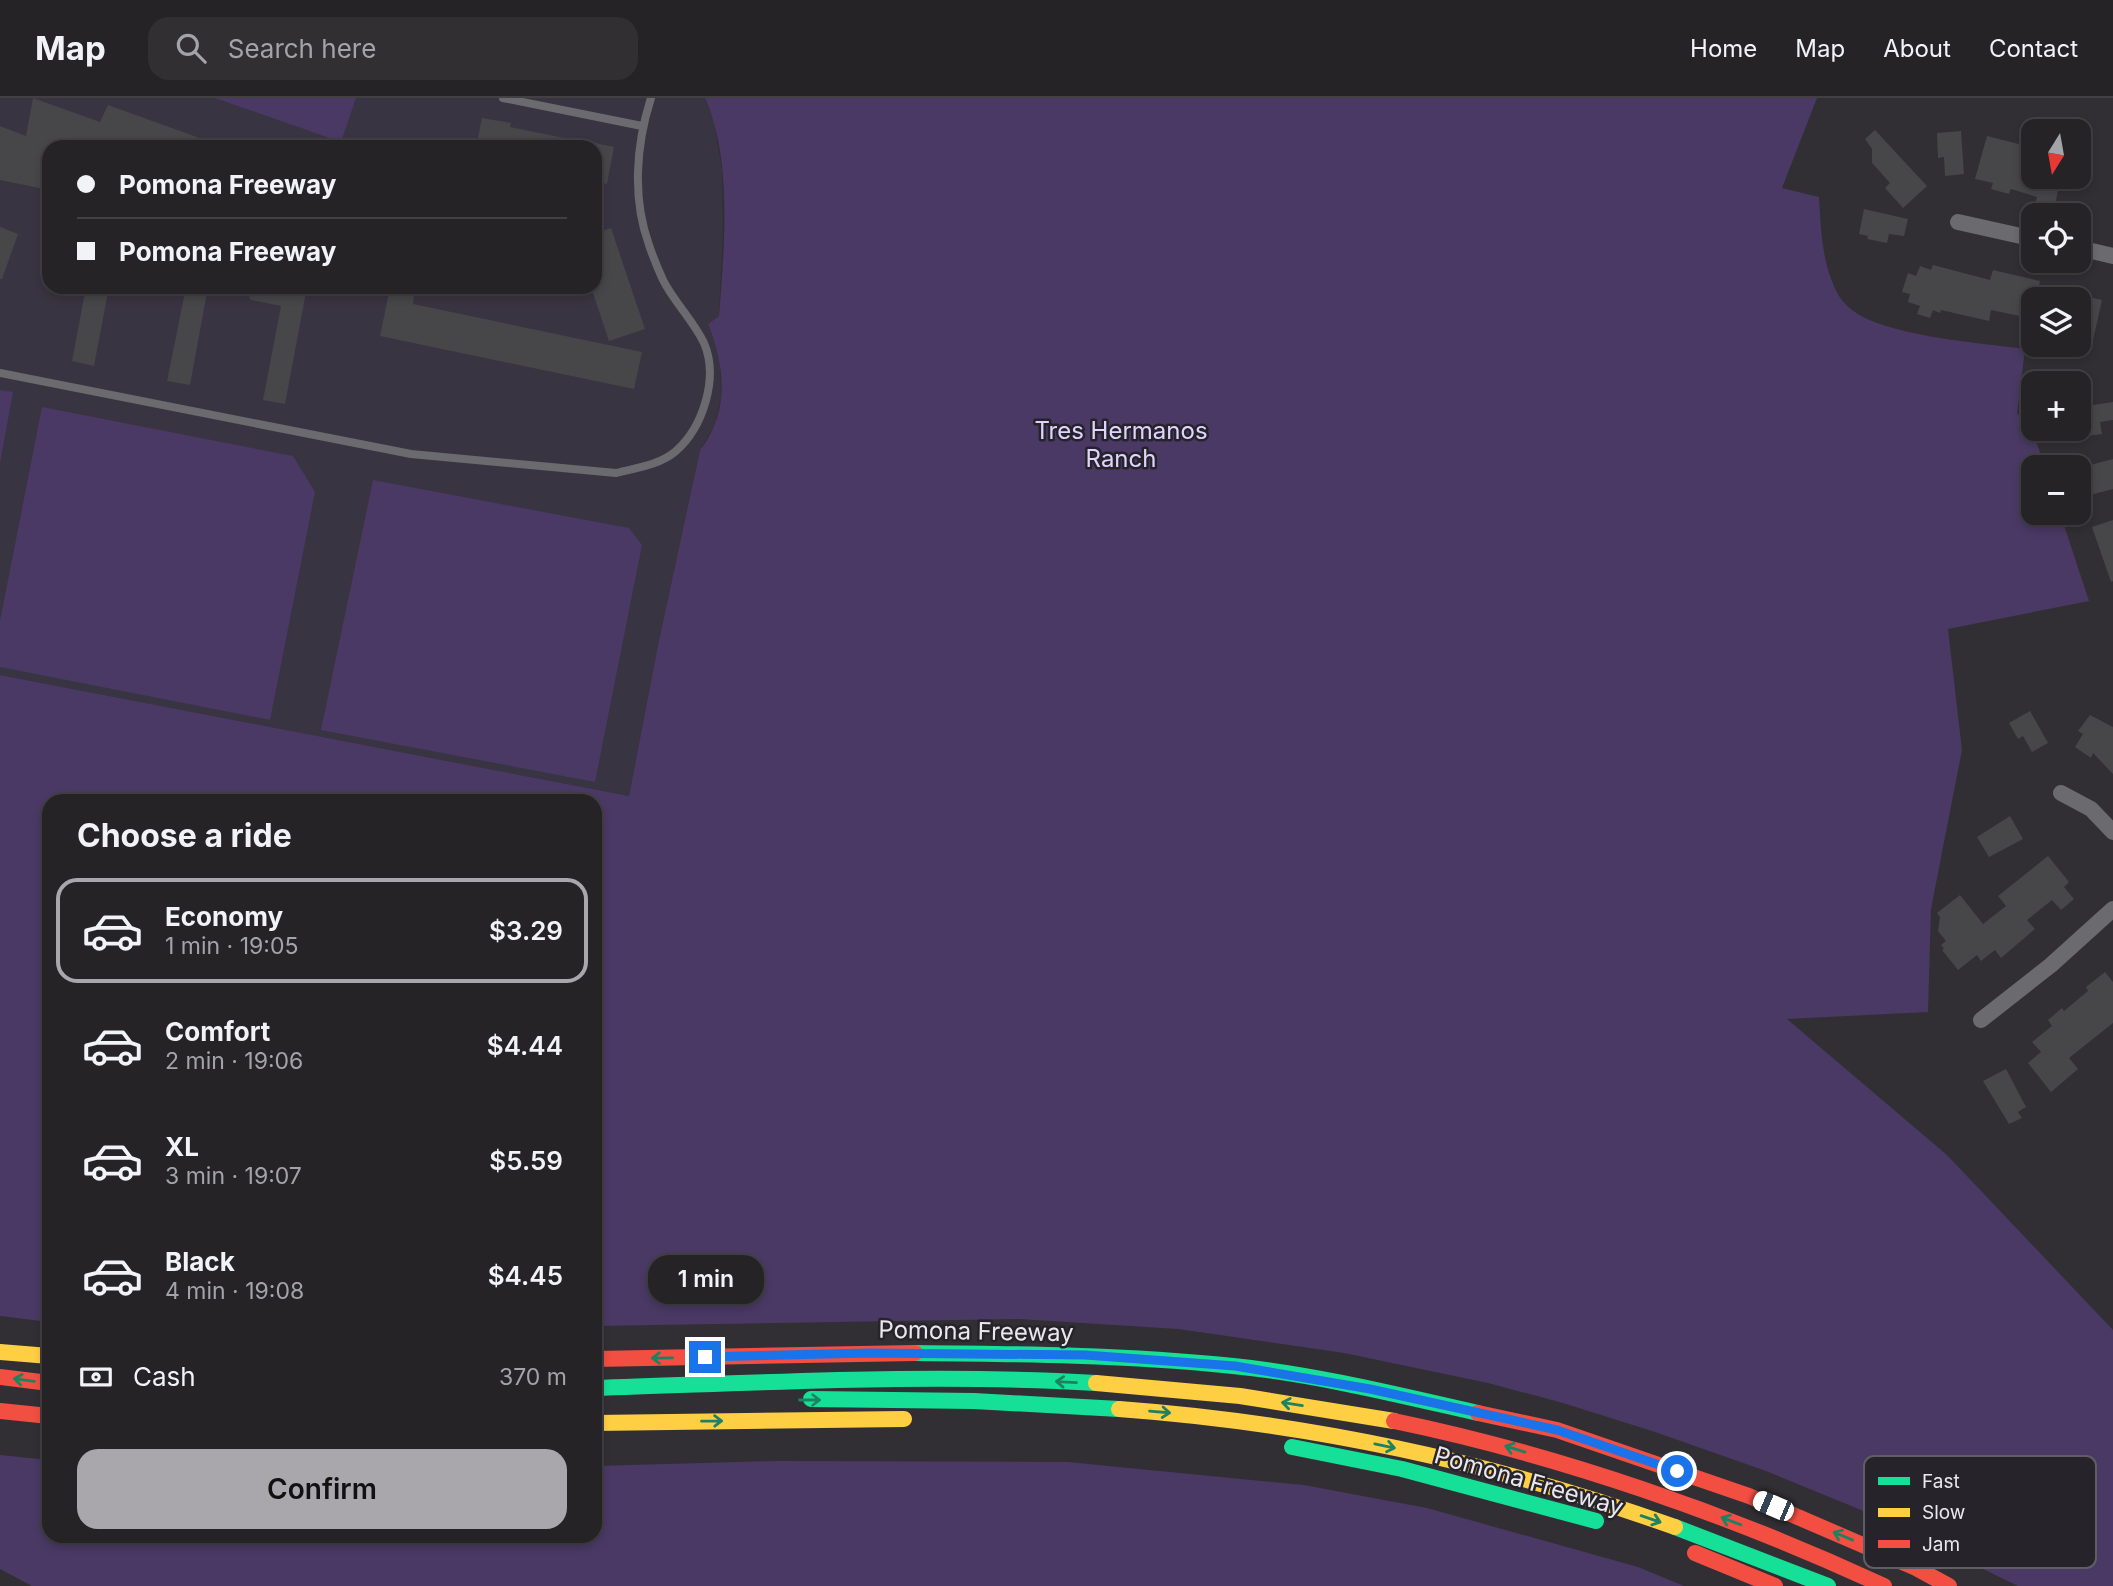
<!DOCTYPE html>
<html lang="en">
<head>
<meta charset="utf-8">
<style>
  body { margin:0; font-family:Inter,sans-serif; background:#312f32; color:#f1f3f6; height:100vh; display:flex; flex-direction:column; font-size:26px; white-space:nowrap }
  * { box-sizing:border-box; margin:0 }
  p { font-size:23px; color:#a3a4a7 }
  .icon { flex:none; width:38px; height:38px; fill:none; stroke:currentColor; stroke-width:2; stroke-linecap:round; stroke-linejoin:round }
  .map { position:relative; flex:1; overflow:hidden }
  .side { position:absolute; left:42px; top:696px; width:560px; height:749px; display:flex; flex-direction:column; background:#252326; border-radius:21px; box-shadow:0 4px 10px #0003,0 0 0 2px #424043 }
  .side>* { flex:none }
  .top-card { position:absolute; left:42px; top:42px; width:560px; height:154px; border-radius:21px; box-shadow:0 4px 10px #0003,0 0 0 2px #424043; display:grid; align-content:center; height:154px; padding:0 35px; background:#252326 }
  .needle { width:46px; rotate:191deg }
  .tools { position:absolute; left:2021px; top:21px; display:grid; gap:14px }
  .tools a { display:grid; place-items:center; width:70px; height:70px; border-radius:14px; background:#252326; box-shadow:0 4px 10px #0003,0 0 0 2px #424043; font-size:35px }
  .end { position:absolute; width:32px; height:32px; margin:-16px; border:9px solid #1a73e8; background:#fff; box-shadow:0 0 0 4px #fff }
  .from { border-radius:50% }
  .bubble { position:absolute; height:49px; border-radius:21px; background:#252326; box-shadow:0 4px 10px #0003,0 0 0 2px #424043; font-size:23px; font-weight:600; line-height:49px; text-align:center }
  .car { position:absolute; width:21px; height:42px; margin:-21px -10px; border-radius:9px; box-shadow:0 0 5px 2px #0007; background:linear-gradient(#fff 24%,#345 0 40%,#fff 0 76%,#345 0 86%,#fff 0) }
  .top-card b { display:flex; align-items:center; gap:24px; height:66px; font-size:26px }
  .top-card b+b { border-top:2px solid #424043 }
  .top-card i { width:18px; height:18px; background:#f1f3f6 }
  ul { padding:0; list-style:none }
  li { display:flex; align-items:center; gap:21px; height:105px; margin:0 14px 10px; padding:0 21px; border:4px solid transparent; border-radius:21px }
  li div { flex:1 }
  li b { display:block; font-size:26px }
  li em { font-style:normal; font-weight:600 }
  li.selected { border-color:#a9a7ac }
  li>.icon { width:63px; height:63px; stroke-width:1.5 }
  h2 { padding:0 35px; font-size:32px; line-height:84px }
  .pay { display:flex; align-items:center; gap:18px; height:77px; padding:0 35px; font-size:26px }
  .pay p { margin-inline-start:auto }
  .action { display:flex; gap:14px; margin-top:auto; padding:14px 35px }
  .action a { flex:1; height:80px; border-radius:21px; background:#a9a7ac; color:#111; font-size:28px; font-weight:600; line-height:80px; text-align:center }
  header { display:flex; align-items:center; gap:42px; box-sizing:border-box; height:98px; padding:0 35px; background:#252326; border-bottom:2px solid #424043 }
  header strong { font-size:33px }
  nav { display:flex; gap:38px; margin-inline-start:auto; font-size:24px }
  .search { width:490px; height:63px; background:#312f32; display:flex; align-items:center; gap:18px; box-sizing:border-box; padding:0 24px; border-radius:21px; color:#a3a4a7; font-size:26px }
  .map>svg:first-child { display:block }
</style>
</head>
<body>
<header>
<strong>Map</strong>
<div class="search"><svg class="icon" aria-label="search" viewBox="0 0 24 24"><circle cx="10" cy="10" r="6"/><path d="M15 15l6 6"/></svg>Search here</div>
<nav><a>Home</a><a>Map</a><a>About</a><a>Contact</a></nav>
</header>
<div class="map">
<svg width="2113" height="1488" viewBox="0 0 2113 1488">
  <rect width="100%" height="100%" fill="#312f33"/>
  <!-- built -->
  <path fill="#393441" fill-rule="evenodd" d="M0 0H705L714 23 722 72 723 130 719 218 708 226 720 260 721 299 715 327 700 352 658 547 629 698 0 577ZM49 49H595V189H49Z"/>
  <!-- green -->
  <path fill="#493964" d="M215 0H356L341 44Z
    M705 0H1817L1782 90 1819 99C1821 133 1822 168 1839 198 1843 205 1855 215 1863 219 1902 239 1980 245 2025 251L2017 315 2034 337 2045 369H2034V415H2060L2089 503 1948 531 1962 652 1931 811 1928 914 1787 921 1947 1057 2113 1232V1488H2018L1866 1414 1766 1373 1655 1334 1563 1305 1488 1285 1344 1255 1178 1231 1019 1221 595 1228V704H49V1224L0 1218V577L629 698 658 547 700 352C730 314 725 268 708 226L719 218C724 150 733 63 705 0Z
    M0 292 13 294 0 365Z
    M42 309 293 358 315 394 270 622 0 569V523Z
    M373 382 629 430 642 447 595 684 321 632Z
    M0 1357 49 1362V1438H595V1368L777 1363 1068 1364 1304 1387 1427 1410 1638 1469 1684 1488H32L0 1471Z"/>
  <!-- building -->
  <path fill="#474649" d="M33 0 100 24 108 7 219 47V49H49V92L0 82V28L26 38Z
    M482 20 511 25 510 29 574 42V49H476Z
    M1875 32 1927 88 1903 110 1885 90 1890 85 1872 65V51L1865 41Z
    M1961 33 1964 76 1945 78 1944 59 1938 60 1937 35Z
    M1987 38 2034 50V79H2055L2053 86 2059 88 2055 107 2036 103 2037 99 2011 91 2009 96 1991 91 1993 85 1975 81Z
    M595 45 614 49 607 86 595 83Z
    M1864 111 1908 121 1904 138 1889 136 1887 145 1867 141 1868 138 1859 136Z
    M0 129 18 136 2 181H0Z
    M611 130 645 231 609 243 591 189H595V135Z
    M1933 167 1990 182 1993 172 2040 183 2036 201H2034V221L1991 212 1989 223 1941 212 1940 215 1933 212 1930 220 1917 216 1920 208 1908 204 1910 196 1902 194 1908 175 1916 178 1920 168 1931 172Z
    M86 189H109L94 268 72 263Z
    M186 189H208L190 287 167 283Z
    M244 189H307L285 306 263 302 281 208 251 202Z
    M390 189H415L413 206 642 254 634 291 380 238Z
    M2079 197 2102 202 2091 251 2079 249Z
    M2113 304V322L2100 324 2102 336 2079 339V309Z
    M2113 361V391L2086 398 2085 393 2079 394V370Z
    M2113 422V483L2111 484 2092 429Z
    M2030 613 2048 645 2032 654 2023 638 2018 641 2009 625Z
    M2090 617 2113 629V676L2093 655 2091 660 2075 649 2083 636 2078 633Z
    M2010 718 2023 741 1989 759 1977 739Z
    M2048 758 2069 784 2064 789 2074 801 2061 812 2052 802 2027 822 2035 831 2001 860 1995 852 1981 863 1977 857 1958 872 1942 852 1944 851 1941 847 1946 843 1938 833 1940 819 1937 815 1960 797 1983 826 2006 808 1998 798Z
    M2105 874 2113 884V925L2069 960 2078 971 2051 994 2028 965 2041 954 2032 944 2052 928 2048 922 2062 910 2064 913 2088 893 2086 889Z
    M2006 971 2026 1009 2018 1014 2022 1020 2009 1026 1983 983Z"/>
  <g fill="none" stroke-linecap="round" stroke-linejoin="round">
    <!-- lane -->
    <path stroke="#6b6a6e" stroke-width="8" d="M503 0 642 28
      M0 275 411 356 616 375C636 370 660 367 676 353 703 329 719 280 704 245 693 222 674 204 663 182 658 171 653 159 649 147 632 100 636 47 651 0"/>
    <!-- street -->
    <path stroke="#6b6a6e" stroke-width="16" d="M1958 124 2034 141
      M2079 150 2113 158
      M2061 695 2091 711 2113 734
      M1981 922 2051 867 2113 811"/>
    <!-- fast -->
    <path stroke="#16e098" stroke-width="16" d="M915 1255C1022 1256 1128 1257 1233 1268 1314 1276 1399 1297 1478 1315
      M595 1290C762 1285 929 1275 1096 1285
      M811 1301 974 1303 1119 1311
      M1292 1349 1402 1371 1596 1423
      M1675 1429 1828 1488"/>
    <!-- slow -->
    <path stroke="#ffcf43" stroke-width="16" d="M0 1254 49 1258
      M1096 1285 1240 1298 1394 1323
      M1119 1311C1309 1325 1496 1365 1675 1429
      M595 1325 904 1321"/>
    <!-- jam -->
    <path stroke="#f24e42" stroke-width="16" d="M595 1261 915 1255
      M0 1279 49 1285
      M0 1313 49 1318
      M1478 1315 1557 1332 1749 1398 1916 1470 1949 1488
      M1394 1323C1559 1357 1731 1417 1884 1488
      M1695 1455 1775 1488"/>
  </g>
  <!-- one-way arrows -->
  <defs><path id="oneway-shaft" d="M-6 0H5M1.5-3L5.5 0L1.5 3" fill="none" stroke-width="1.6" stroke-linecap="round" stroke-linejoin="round" transform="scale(1.75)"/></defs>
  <g stroke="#1e8262">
    <use href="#oneway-shaft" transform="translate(662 1260) rotate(179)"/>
    <use href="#oneway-shaft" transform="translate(24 1282) rotate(-173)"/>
    <use href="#oneway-shaft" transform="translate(1066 1284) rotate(-177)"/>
    <use href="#oneway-shaft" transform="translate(810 1302)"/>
    <use href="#oneway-shaft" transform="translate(1292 1306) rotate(-171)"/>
    <use href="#oneway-shaft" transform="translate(1160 1314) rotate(5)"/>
    <use href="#oneway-shaft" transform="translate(712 1323) rotate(-1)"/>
    <use href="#oneway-shaft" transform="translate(1385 1348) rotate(12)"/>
    <use href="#oneway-shaft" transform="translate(1515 1351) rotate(-163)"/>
    <use href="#oneway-shaft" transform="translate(1651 1421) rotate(19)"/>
    <use href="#oneway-shaft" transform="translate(1731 1423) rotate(-159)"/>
    <use href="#oneway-shaft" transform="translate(1843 1438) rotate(-157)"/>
  </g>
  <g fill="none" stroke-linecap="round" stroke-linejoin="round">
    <!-- route -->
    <path stroke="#1a73e8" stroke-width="9" d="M705 1259 869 1255 1085 1257 1235 1268 1370 1291 1557 1332 1677 1373"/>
  </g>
  <g text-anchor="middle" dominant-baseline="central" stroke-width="5" stroke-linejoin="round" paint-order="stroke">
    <!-- park labels -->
    <g font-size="24" fill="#e1d3ff" stroke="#26232b">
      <text x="1121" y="332">Tres Hermanos<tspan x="1121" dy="28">Ranch</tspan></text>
    </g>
    <!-- street labels -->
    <g font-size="24" fill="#e9e8ed" stroke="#26232b">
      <text transform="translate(976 1233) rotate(1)">Pomona Freeway</text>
      <text transform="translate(1529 1383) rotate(16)">Pomona Freeway</text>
    </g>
  </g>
  <!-- legend -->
  <rect x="1864" y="1358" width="232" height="112" rx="10" fill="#26232b" stroke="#605e65" stroke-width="2"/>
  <rect x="1878" y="1379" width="32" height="8" fill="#16e098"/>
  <rect x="1878" y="1410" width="32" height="9" fill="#ffcf43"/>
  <rect x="1878" y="1442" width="32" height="8" fill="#f24e42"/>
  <g font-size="19" fill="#e9e8ed">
    <text x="1922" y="1390">Fast</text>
    <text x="1922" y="1421">Slow</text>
    <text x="1922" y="1453">Jam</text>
  </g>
</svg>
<div class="tools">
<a><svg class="needle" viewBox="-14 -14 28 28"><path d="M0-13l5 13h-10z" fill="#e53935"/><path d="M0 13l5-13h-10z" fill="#a3a4a7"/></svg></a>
<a><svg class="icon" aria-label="locate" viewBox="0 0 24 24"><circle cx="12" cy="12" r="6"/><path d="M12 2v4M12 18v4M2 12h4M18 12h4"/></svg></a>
<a><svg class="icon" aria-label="layers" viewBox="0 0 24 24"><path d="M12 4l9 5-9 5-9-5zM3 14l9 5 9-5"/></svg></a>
<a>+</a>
<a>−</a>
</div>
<i class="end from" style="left:1677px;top:1373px"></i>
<i class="end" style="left:705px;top:1259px"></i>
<div class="bubble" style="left:648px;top:1157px;width:116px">1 min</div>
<i class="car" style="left:1773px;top:1408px;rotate:293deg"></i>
<div class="top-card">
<b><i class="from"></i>Pomona Freeway</b>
<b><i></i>Pomona Freeway</b>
</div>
<section class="side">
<h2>Choose a ride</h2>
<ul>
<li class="selected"><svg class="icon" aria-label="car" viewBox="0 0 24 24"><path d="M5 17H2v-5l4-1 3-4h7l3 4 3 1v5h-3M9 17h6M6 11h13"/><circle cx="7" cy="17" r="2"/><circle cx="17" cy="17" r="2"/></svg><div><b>Economy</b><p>1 min · 19:05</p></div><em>$3.29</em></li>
<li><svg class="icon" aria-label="car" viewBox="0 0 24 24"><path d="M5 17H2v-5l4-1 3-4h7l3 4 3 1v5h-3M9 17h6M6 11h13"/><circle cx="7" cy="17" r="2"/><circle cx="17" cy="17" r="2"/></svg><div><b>Comfort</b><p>2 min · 19:06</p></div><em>$4.44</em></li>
<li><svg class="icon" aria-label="car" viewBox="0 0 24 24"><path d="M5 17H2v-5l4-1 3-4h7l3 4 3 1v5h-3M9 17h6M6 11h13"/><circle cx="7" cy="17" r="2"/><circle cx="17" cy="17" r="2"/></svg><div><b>XL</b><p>3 min · 19:07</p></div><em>$5.59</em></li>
<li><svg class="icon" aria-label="car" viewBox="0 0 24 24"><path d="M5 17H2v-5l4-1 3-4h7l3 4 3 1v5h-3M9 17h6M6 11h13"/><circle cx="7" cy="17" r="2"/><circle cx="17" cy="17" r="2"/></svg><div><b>Black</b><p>4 min · 19:08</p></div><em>$4.45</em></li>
</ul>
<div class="pay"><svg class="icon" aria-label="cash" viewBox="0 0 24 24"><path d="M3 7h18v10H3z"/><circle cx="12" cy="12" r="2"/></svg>Cash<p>370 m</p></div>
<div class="action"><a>Confirm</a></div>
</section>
</div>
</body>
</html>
